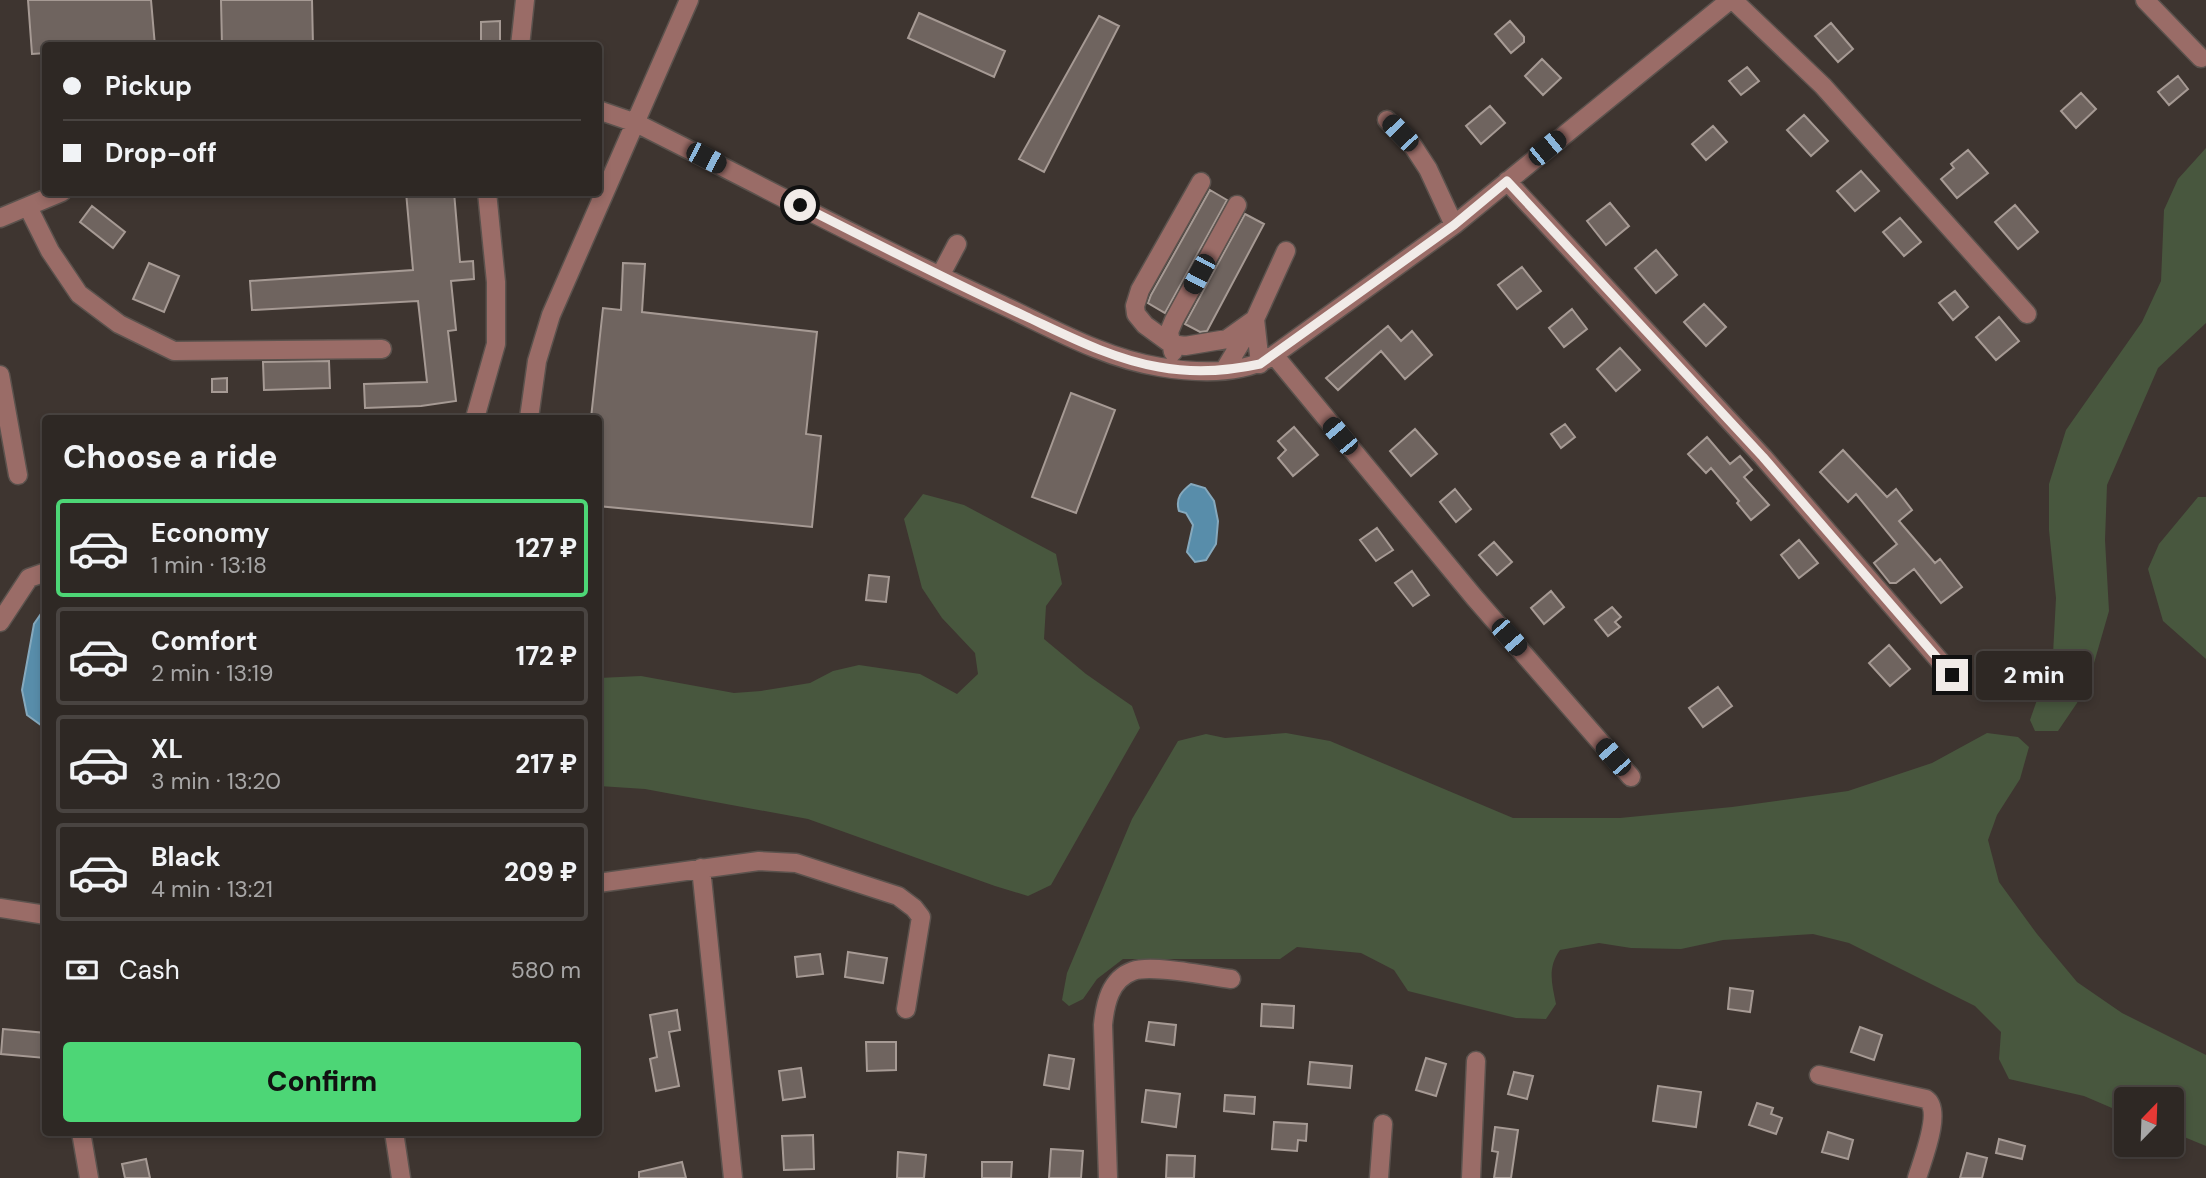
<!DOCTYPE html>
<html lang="en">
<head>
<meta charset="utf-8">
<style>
  body { margin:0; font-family:"DM Sans",sans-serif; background:#3a3431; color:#f1f3f6; height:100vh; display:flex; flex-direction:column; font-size:26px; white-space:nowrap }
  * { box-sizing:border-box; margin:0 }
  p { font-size:23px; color:#a7a6a6 }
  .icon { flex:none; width:38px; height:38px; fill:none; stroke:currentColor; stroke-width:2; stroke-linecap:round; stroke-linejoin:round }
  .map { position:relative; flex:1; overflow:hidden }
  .sheet { position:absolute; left:42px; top:415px; width:560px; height:721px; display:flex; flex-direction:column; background:#2e2824; border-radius:7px; box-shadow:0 4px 10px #0003,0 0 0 2px #494441 }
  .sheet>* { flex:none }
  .hud { position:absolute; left:42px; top:42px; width:560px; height:154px; border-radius:7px; box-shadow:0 4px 10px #0003,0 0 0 2px #494441; display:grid; align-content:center; height:154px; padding:0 21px; background:#2e2824 }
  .needle { width:46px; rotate:23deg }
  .buttons { position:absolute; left:2114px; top:1087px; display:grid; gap:14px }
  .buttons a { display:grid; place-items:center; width:70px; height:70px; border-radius:7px; background:#2e2824; box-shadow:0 4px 10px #0003,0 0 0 2px #494441; font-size:35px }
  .end { position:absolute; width:32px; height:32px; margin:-16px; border:9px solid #f1ebe8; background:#111; box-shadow:0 0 0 4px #111 }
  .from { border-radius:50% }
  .bubble { position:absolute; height:49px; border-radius:7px; background:#2e2824; box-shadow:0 4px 10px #0003,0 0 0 2px #494441; font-size:23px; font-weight:800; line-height:49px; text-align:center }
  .car { position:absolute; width:21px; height:42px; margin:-21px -10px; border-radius:9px; box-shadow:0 0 5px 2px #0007; background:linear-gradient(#222 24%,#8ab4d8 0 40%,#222 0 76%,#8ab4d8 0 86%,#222 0) }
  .hud b { display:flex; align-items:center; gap:24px; height:66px; font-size:26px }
  .hud b+b { border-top:2px solid #494441 }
  .hud i { width:18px; height:18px; background:#f1f3f6 }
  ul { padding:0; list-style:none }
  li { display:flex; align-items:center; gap:21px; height:98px; margin:0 14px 10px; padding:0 7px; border:4px solid #494441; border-radius:7px }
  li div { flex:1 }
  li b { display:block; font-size:26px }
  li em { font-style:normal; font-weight:800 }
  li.active { border-color:#4dd676 }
  li>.icon { width:63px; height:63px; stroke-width:1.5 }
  h2 { padding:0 21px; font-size:32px; line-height:84px }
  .pay { display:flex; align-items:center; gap:18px; height:77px; padding:0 21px; font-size:26px }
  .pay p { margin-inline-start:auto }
  .action { display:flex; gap:14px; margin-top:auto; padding:14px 21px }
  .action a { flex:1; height:80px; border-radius:7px; background:#4dd676; color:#111; font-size:28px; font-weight:800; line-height:80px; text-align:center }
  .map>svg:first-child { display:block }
</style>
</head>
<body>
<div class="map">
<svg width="2206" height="1178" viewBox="0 0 2206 1178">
  <rect width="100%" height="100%" fill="#3e3530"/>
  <!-- green -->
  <path fill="#48573e" d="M2206 148V323L2158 368 2107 485 2105 540 2109 611 2092 670 2077 703 2058 731H2035L2030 720 2053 654 2056 598 2049 530V484L2066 430 2142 322 2161 281 2164 210 2178 179Z
    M923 494 964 505 1056 554 1062 584 1046 606 1044 639 1086 674 1132 706 1140 728 1051 885 1028 896 995 886 808 819 645 789 599 786V678L641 676 734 693 761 691 810 683 833 671 859 665 920 674 957 694 978 674 975 653 942 618 922 588 904 519Z
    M2198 497H2206V659L2163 621 2148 569 2159 544Z
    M1286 733 1330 741 1513 818H1620L1732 807 1848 791 1932 763 1987 733 2018 737 2029 747 2020 779 1997 815 1988 840 1999 882 2037 934 2077 982 2122 1013 2206 1055V1146L2172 1132V1099H2126V1114L2084 1096 2009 1079 1999 1059 2001 1032 1975 1006 1849 943 1813 934 1723 940 1681 949 1631 948 1599 943 1560 950C1547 968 1552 984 1556 1004L1546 1019 1516 1018 1408 991 1394 970 1361 953 1297 947 1280 959H1123L1097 979 1083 999 1069 1006 1062 1000 1067 973 1132 819 1178 741 1206 734 1225 738Z"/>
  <!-- water -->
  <path fill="#588daa" stroke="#86a9bd" stroke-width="2" d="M1191 484 1205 488 1214 501 1218 521 1216 544 1206 560 1195 562 1187 552 1193 525 1186 513 1179 511C1175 498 1182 491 1191 484Z
    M45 608V728L27 715 22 690 34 624Z"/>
  <!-- building -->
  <path fill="#6f645f" stroke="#a69a94" stroke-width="2" d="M28 0H151L155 46H46V53L32 54Z
    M221 0H312L313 46H222Z
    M919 13 1005 51 994 77 908 38Z
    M1099 16 1119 26 1044 172 1019 159Z
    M500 21V46H481V22Z
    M1510 21 1524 37V42L1511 53 1495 34Z
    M1831 23 1853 49 1838 62 1815 36Z
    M1542 59 1561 78 1543 95 1525 76Z
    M1747 67 1759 81 1741 95 1729 81Z
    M2178 76 2188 89 2169 105 2158 92Z
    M2081 93 2096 109 2076 128 2061 111Z
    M1490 106 1505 123 1481 144 1466 126Z
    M1804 115 1828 141 1811 156 1787 130Z
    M1713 126 1727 142 1706 160 1692 144Z
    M1968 150 1988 173 1957 198 1941 179 1954 168 1951 164Z
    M1861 171 1879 191 1855 211 1837 191Z
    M1210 190 1227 200 1165 313 1148 303 1151 295Z
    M406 192H454L460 262 473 261 474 279 451 281 456 330 448 331 456 401 421 406 365 408 364 384 427 382 418 301 252 310 250 281 413 270Z
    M1610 203 1629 226 1606 245 1587 221Z
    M2015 205 2038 232 2018 249 1995 222Z
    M92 206 125 232 113 248 80 222Z
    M1245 214 1264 224 1207 331 1200 332 1185 324Z
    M1900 218 1921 242 1904 256 1883 232Z
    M1656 250 1677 275 1656 293 1635 268Z
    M149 263 179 276 164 312 133 299Z
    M623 263 645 264 642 312 817 332 806 434 821 436 812 527 598 506V418H591L603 308 621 310Z
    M1522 267 1541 291 1517 309 1498 285Z
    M1955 291 1968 307 1953 320 1939 303Z
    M1704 304 1726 327 1706 346 1684 322Z
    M1572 309 1587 329 1564 347 1549 328Z
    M1999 317 2019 341 1996 360 1976 337Z
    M1388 326 1401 341 1412 331 1432 355 1405 379 1381 351 1338 390 1326 378Z
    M1620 348 1640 370 1616 391 1597 369Z
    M329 361 330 388 264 390 263 362Z
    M227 378V392H212V379Z
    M1071 393 1115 410 1076 513 1032 497Z
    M1565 424 1575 437 1561 448 1551 434Z
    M1294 427 1318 455 1293 476 1278 458 1286 450 1278 441Z
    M1415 429 1437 454 1411 476 1390 451Z
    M1707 437 1730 464 1740 456 1752 470 1744 477 1769 505 1751 520 1737 503 1739 501 1711 468 1706 473 1688 454Z
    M1843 450 1887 497 1896 489 1912 510 1899 521 1935 563 1940 559 1962 587 1941 603 1914 569 1896 583H1890L1874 563 1897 544 1856 494 1848 502 1820 472Z
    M1455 489 1471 509 1456 522 1440 502Z
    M1377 528 1393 550 1376 561 1360 540Z
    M1799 540 1818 563 1799 578 1781 555Z
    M1494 542 1512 562 1497 575 1479 555Z
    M1412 571 1429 595 1413 606 1395 583Z
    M869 575 889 577 886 602 866 600Z
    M1551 591 1564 607 1544 624 1531 608Z
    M1612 607 1621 617 1615 622 1620 627 1608 636 1595 620Z
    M1889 645 1910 669 1890 686 1869 663Z
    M1718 687 1732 706 1703 727 1689 708Z
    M848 952 887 958 883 983 845 977Z
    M820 954 823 974 797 977 795 957Z
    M1730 988 1753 991 1750 1012 1728 1009Z
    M1262 1004 1294 1006 1293 1028 1261 1026Z
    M677 1010 680 1030 669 1032 679 1086 656 1091 650 1059 657 1057 650 1015Z
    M1149 1022 1176 1025 1174 1045 1146 1041Z
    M1860 1027 1882 1035 1874 1060 1851 1052Z
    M3 1029 46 1033 45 1058 1 1054Z
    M866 1042H896V1070L867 1071Z
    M1049 1055 1074 1059 1069 1089 1044 1085Z
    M1426 1058 1446 1064 1436 1096 1416 1090Z
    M1310 1062 1352 1066 1350 1088 1308 1084Z
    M801 1068 805 1097 783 1100 779 1071Z
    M1514 1072 1533 1076 1527 1099 1508 1094Z
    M1658 1086 1701 1092 1696 1127 1653 1121Z
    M1146 1090 1180 1094 1176 1127 1142 1122Z
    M1225 1095 1255 1097 1254 1114 1224 1111Z
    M1757 1103 1773 1108 1771 1114 1782 1118 1776 1134 1749 1125Z
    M1274 1122 1307 1124 1306 1141 1298 1140 1297 1151 1272 1149Z
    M1495 1127 1518 1130 1511 1178H1494L1498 1152 1492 1151Z
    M1828 1132 1853 1140 1848 1159 1822 1152Z
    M813 1135 814 1169 784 1170 782 1136Z
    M1999 1139 2025 1146 2022 1159 1996 1153Z
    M1051 1149 1083 1151 1081 1178H1049Z
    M898 1152 926 1155 924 1178H897Z
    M1967 1153 1987 1158 1982 1178H1960Z
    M1167 1155 1195 1156 1194 1178H1166Z
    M146 1159 150 1178H125L122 1164Z
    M682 1162 686 1178H639V1172Z
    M982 1162H1012L1011 1178H982Z"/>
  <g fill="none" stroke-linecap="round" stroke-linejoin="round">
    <!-- minor casing -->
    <g stroke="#5b524d" stroke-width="21">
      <path id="minor" d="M1733 0 1823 86 2027 314
        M2145 0 2201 58
        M520 46 525 0
        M598 110 636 123C756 183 875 247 998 303 1050 327 1103 358 1160 367 1196 373 1243 375 1274 355L1454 225 1730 0
        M1387 120 1413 146 1428 169 1454 225
        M1507 181 1763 457 1952 675
        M1201 182 1140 290 1135 306 1136 314 1145 325 1171 344 1185 346 1227 339 1255 319
        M28 207 50 251 79 294 119 324 174 351 382 349
        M0 218 62 192
        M940 276 957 244
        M1255 319 1260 364
        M1173 352 1169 332 1174 320 1237 205
        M1274 355 1474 597 1631 777
        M1225 369 1255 319 1286 251
        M0 375 18 475
        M475 418 496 344V282L487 192
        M529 418 537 361 551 315 689 0
        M0 622 29 578 46 572
        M701 868 733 1178
        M598 883 759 861 796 863 898 896 914 908 921 917 906 1009
        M0 908 46 915
        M1819 1075 1926 1099C1943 1110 1922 1161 1917 1178
        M81 1132 89 1178
        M394 1132 401 1178
        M1108 1178 1103 1025C1105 1004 1110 979 1133 971 1152 964 1209 976 1231 979
        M1379 1178 1383 1124
        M1471 1178 1476 1061"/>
    </g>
    <!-- minor -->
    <use href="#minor" stroke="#9a6c67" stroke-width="18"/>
  </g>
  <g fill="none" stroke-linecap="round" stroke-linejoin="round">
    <!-- route -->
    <path stroke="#f1ebe8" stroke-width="9" d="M800 205C875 243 949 281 1025 316 1068 336 1112 359 1159 367 1192 373 1228 371 1260 364L1454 225 1507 181 1763 457 1952 675"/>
  </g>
</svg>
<div class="buttons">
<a><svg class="needle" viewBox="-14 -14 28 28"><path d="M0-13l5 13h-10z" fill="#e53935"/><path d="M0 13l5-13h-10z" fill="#a7a6a6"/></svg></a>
</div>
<i class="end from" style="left:800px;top:205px"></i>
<i class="end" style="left:1952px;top:675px"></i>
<div class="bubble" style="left:1976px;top:651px;width:116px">2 min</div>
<i class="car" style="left:1400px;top:133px;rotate:316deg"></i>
<i class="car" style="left:1547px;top:148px;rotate:51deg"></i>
<i class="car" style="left:706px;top:158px;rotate:117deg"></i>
<i class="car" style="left:1199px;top:274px;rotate:208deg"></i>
<i class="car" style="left:1340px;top:436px;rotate:320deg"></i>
<i class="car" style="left:1509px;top:637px;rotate:139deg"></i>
<i class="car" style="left:1613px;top:757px;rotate:319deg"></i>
<div class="hud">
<b><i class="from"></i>Pickup</b>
<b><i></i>Drop-off</b>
</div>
<section class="sheet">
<h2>Choose a ride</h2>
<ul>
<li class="active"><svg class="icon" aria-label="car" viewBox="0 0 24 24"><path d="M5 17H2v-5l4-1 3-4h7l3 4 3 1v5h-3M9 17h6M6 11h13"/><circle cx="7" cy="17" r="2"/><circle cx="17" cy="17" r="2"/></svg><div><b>Economy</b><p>1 min · 13:18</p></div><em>127 ₽</em></li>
<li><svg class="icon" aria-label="car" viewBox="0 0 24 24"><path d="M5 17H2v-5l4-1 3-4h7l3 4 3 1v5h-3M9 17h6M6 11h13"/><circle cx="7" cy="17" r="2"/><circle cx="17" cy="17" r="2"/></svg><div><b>Comfort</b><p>2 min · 13:19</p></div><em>172 ₽</em></li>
<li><svg class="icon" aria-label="car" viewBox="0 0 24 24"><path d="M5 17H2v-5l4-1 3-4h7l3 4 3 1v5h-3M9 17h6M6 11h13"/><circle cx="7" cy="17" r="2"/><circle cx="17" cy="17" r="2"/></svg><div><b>XL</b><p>3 min · 13:20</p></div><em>217 ₽</em></li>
<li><svg class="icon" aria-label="car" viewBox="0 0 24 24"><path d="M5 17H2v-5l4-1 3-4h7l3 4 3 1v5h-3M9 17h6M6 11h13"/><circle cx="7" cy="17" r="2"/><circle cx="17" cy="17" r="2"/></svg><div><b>Black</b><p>4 min · 13:21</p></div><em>209 ₽</em></li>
</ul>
<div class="pay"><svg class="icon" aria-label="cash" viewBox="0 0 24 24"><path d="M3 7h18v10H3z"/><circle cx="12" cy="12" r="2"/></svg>Cash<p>580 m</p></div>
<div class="action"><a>Confirm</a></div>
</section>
</div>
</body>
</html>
